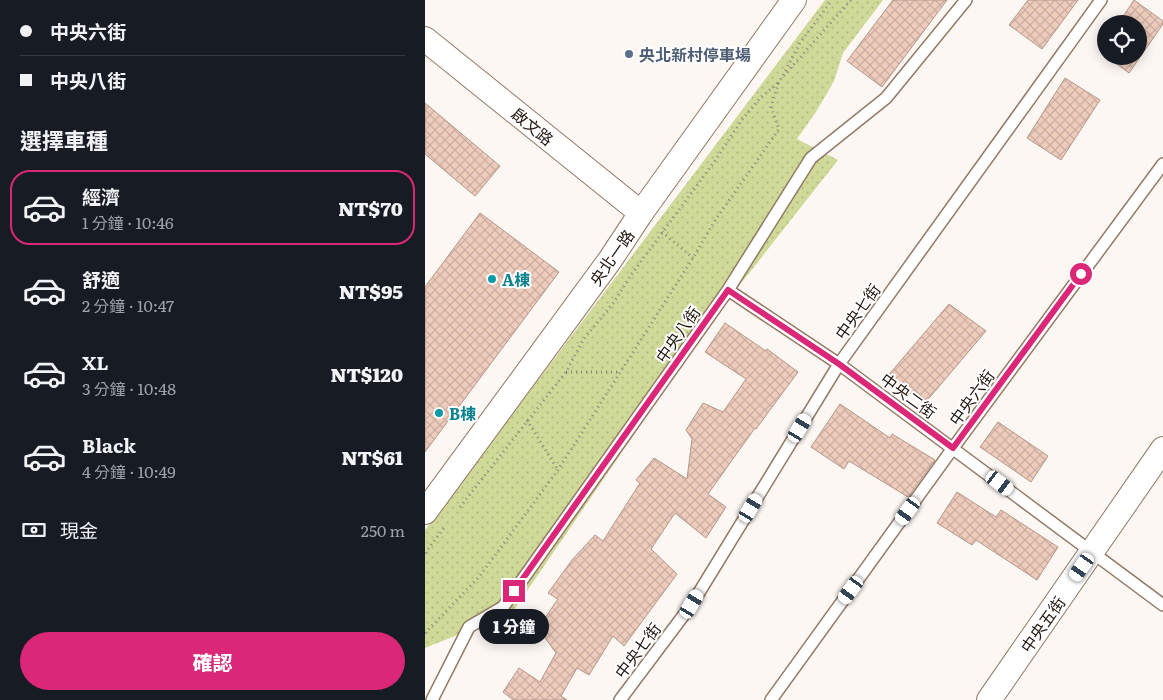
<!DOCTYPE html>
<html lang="zh-TW">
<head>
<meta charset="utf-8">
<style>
  body { margin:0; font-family:Literata,"Noto Sans TC",serif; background:#20242c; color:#f1f3f6; height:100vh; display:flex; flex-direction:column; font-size:19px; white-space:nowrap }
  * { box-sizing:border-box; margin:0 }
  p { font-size:16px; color:#9ea1a6 }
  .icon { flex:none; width:28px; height:28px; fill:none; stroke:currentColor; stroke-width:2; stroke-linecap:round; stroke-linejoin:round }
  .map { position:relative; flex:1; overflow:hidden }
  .side { display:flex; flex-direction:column; background:#171b24; width:425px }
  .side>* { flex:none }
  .hud { display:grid; align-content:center; height:110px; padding:0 20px; background:#171b24 }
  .fabs { position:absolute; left:672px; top:15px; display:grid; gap:10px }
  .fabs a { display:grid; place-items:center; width:50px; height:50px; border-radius:50%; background:#171b24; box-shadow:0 2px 12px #0003; font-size:25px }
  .end { position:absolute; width:22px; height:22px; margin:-11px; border:6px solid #db2777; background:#fff; box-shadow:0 0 0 2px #fff }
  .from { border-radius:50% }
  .bubble { position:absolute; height:35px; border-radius:18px; background:#171b24; box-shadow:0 2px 12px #0003; font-size:16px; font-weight:800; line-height:35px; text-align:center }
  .car { position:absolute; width:15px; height:30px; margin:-15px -8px; border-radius:6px; box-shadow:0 0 4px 1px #0007; background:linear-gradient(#fff 24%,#345 0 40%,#fff 0 76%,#345 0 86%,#fff 0) }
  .hud b { display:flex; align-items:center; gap:18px; height:48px; font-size:19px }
  .hud b+b { border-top:1px solid #363941 }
  .hud i { width:12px; height:12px; background:#f1f3f6 }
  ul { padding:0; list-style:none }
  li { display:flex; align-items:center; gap:15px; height:75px; margin:0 10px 8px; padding:0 10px; border:2px solid transparent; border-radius:20px }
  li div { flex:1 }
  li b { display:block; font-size:19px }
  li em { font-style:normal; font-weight:800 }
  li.active { border-color:#db2777 }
  li>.icon { width:45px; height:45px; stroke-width:1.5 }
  h2 { padding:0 20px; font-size:22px; line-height:60px }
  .pay { display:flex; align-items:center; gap:12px; height:55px; padding:0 20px; font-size:19px }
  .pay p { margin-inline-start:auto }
  .action { display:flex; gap:10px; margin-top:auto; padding:10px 20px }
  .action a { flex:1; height:58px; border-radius:30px; background:#db2777; color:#fff; font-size:20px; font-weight:800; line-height:58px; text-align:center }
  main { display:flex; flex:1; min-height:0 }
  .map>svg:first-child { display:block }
</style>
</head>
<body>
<main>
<section class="side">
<div class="hud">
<b><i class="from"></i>中央六街</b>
<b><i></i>中央八街</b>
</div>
<h2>選擇車種</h2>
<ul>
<li class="active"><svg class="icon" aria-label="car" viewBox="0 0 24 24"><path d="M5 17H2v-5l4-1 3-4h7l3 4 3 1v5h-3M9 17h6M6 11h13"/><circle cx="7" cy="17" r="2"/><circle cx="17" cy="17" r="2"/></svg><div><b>經濟</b><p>1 分鐘 · 10:46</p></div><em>NT$70</em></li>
<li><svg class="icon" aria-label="car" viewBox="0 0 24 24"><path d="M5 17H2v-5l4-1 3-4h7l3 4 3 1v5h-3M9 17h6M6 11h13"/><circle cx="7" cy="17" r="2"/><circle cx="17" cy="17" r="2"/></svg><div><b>舒適</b><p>2 分鐘 · 10:47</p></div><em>NT$95</em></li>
<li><svg class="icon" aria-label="car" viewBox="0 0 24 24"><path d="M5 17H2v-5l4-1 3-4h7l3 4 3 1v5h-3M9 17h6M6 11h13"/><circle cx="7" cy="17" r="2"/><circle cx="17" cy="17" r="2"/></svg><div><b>XL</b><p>3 分鐘 · 10:48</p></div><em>NT$120</em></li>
<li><svg class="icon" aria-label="car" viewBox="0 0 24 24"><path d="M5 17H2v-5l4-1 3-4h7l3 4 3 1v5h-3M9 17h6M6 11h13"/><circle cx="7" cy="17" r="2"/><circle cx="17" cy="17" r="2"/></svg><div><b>Black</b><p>4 分鐘 · 10:49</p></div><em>NT$61</em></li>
</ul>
<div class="pay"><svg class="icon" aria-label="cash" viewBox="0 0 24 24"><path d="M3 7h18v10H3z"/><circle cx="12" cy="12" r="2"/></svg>現金<p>250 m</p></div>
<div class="action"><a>確認</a></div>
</section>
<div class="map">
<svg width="738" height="700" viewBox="0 0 738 700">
  <defs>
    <pattern id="grass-dots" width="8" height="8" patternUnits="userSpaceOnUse" patternTransform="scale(1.25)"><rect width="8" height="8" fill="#d0da98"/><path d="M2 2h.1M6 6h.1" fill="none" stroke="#b2ba82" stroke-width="1.8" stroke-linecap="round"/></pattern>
    <pattern id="building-cross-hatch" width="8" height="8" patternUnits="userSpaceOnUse" patternTransform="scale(1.25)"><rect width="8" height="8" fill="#edccbc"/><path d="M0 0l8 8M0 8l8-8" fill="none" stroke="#cbaea1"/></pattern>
  </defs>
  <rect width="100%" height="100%" fill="#fdf7f3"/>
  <!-- grass -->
  <path fill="url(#grass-dots)" d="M400 0H458L418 53 409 81 391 112 372 139 413 160 288 319 87 613 0 648V530Z"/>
  <!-- building -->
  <path fill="url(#building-cross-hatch)" stroke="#b69788" d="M468 0H522L457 87 422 61Z
    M603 0H653L617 49 584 25Z
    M709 0 738 21V24L704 73 681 56H714V24H693Z
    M640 78 675 100 636 160 602 138Z
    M0 103 75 166 50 196 0 154Z
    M55 213 134 272 0 452V287Z
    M524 304 561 331 500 403 461 378Z
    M300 323 341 351 342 349 373 372 331 429 330 428 283 494 301 507 281 538 250 513 226 549 252 574 199 646 188 636 164 675 152 668 136 696 142 700H88L78 692 94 668 115 682 131 653 113 628 133 599 123 593 147 560 170 535 178 541 215 483 211 480 229 458 262 479 267 439 261 430 278 403 298 412 321 379 280 352Z
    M415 404 465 438 467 434 510 460 483 497 424 461 419 469 386 447Z
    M573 422 623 456 606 482 555 447Z
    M532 492 571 517 576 510 633 547 612 580 551 540 547 545 512 523Z"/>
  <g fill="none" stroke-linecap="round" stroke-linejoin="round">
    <!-- service casing -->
    <g stroke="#937a65" stroke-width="14">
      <path id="service" d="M303 290 414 364 738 605
        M7 700 44 627 78 607 303 290 386 158 461 98 541 0
        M195 700 267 604 414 364 676 0
        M346 700 528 448 738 164"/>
    </g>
    <!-- minor casing -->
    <g stroke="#937a65" stroke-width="26">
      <path id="minor" d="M0 39 216 213
        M0 512 185 260 216 213 369 0
        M564 700 738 449"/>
    </g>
    <!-- path -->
    <path stroke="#8b837d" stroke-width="3" stroke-dasharray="1 4" stroke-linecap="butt" d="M358 75 375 43 407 0
      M237 232 268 258
      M141 372H193
      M102 420 133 470
      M35 507 141 372 158 340 189 302 206 275 290 161 316 121 336 97 353 83
      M0 553 19 528
      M0 633 54 577 133 470 268 258 289 222 354 129 346 107 354 81 426 0"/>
    <!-- service -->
    <use href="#service" stroke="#fff" stroke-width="11"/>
    <!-- minor -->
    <use href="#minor" stroke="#fff" stroke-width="24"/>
  </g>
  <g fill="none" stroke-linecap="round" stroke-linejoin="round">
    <!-- route -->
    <path stroke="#db2777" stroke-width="6" d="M89 591 303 290 414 364 528 448 656 274"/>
  </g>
  <!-- markers -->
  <circle fill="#5c6f8a" stroke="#fff" stroke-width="2" cx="204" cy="54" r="5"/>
  <g fill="#0f9aa8" stroke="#fff" stroke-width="2">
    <circle cx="67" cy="279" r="5"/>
    <circle cx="14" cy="413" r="5"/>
  </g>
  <g text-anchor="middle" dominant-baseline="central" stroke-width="4" stroke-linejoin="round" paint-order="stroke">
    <!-- service labels -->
    <g font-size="16" font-weight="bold" fill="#4e5e75" stroke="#fff" text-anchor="start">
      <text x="214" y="54">央北新村停車場</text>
    </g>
    <!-- street labels -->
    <g font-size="16" fill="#221810" stroke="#fff">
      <text transform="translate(108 126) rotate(39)">啟文路</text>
      <text transform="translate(186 257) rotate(-55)">央北一路</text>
      <text transform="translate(432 311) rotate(-54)">中央七街</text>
      <text transform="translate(252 334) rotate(-55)">中央八街</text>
      <text transform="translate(484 395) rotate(36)">中央二街</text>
      <text transform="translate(546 397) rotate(-54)">中央六街</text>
      <text transform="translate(617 624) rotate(-55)">中央五街</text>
      <text transform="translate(212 650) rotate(-53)">中央七街</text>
    </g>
    <!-- culture labels -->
    <g font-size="16" font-weight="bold" fill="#0d838f" stroke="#fff" text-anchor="start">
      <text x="77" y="279">A棟</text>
      <text x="24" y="413">B棟</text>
    </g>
  </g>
</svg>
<div class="fabs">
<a><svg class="icon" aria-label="locate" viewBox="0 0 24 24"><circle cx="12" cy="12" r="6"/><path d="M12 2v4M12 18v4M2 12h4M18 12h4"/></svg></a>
</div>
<i class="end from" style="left:656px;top:274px"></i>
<i class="end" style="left:89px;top:591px"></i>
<div class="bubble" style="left:54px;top:609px;width:70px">1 分鐘</div>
<i class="car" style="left:375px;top:428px;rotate:31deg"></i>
<i class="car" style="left:575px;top:483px;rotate:127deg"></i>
<i class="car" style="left:326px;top:508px;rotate:31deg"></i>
<i class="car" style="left:483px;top:511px;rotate:216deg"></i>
<i class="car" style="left:657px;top:567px;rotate:215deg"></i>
<i class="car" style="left:426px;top:590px;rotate:216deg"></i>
<i class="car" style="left:267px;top:604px;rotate:31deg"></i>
</div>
</main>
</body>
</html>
